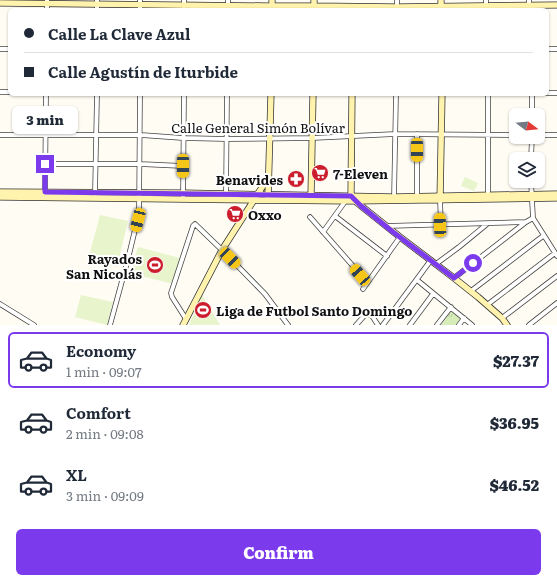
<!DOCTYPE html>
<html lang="en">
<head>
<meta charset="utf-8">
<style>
  body { margin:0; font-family:Literata,serif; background:#f6f6f7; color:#1f2937; height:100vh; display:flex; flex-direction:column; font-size:15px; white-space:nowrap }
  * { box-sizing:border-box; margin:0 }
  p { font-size:13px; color:#747a83 }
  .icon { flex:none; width:22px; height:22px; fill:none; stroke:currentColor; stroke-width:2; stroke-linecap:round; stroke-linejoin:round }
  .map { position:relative; height:325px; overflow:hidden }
  .drawer { display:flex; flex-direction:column; background:#fff; flex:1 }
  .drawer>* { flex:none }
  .banner { position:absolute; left:8px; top:8px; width:541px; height:88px; border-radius:6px; box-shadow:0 1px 3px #0004; display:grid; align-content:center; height:88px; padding:0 16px; background:#fff }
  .needle { width:26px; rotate:106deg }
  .buttons { position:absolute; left:509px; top:108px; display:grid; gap:8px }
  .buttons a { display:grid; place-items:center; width:36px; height:36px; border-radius:6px; background:#fff; box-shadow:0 1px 3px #0004; font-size:20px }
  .end { position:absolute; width:18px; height:18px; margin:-9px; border:5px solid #7c3aed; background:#fff; box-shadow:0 0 0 2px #fff }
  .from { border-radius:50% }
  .bubble { position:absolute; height:28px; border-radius:6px; background:#fff; box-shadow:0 1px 3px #0004; font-size:13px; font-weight:800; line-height:28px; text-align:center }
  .car { position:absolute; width:12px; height:24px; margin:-12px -6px; border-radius:5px; box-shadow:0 0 3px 1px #0007; background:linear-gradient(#f5c518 24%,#345 0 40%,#f5c518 0 76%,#345 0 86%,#f5c518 0) }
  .banner b { display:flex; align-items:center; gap:14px; height:38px; font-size:15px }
  .banner b+b { border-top:1px solid #e0e1e3 }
  .banner i { width:10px; height:10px; background:#1f2937 }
  ul { padding:7px 0 0; list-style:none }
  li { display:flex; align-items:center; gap:12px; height:56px; margin:0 8px 6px; padding:0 8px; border:2px solid transparent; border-radius:6px }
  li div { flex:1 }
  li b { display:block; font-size:15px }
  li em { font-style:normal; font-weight:800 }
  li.selected { border-color:#7c3aed }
  li>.icon { width:36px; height:36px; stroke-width:1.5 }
  .cta { display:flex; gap:8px; margin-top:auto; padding:8px 16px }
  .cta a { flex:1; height:46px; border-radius:6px; background:#7c3aed; color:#fff; font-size:16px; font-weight:800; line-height:46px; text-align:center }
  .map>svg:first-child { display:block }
</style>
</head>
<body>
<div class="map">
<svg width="557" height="325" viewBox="0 0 557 325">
  <defs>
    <pattern id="grass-tufts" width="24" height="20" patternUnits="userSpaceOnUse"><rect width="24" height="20" fill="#d6edb9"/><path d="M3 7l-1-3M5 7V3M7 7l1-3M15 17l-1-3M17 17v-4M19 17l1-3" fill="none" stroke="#b7ca9e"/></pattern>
  </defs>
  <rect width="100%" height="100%" fill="#fffcf3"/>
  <!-- grass -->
  <path fill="url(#grass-tufts)" d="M452 310 463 319 458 325H441Z"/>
  <!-- pitch -->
  <path fill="#e7f4cc" d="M465 177 478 183 474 191 461 186Z
    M100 215 128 221 117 267 88 260Z
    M138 247 180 258 173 284 130 273Z
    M81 295 113 302 107 325 75 317Z
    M202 295 220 325H189Z"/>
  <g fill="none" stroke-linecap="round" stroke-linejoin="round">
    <!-- street casing -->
    <g stroke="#434343" stroke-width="5.5">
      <path id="street" d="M486 0V10
        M529 0V10
        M47 10V0
        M97 10V0
        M140 10V0
        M184 10V0
        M228 10V0
        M397 10V0
        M0 49H10
        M547 49H557
        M0 92H10
        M547 93H557
        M488 94V198
        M532 94V115
        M0 135H141L183 138 227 139 312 138 395 134 516 135
        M538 135H557
        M531 159 532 137
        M45 164H140L183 166
        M531 181 533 218 557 256
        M45 192 46 94
        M95 194 97 94
        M226 194 227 94
        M417 198V134
        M183 199 184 94
        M394 199 396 94
        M440 200 441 225
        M335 216 387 256
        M310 217 367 282
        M386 226 526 222
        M323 232 344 203 346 200
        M436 264 459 247 487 224
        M454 278 526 222 533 218
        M417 280 472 325
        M363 289 400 237
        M471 291 543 236
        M0 304 34 325
        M487 305 555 253
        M502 318 557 276
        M186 319 172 297 171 293 193 226 195 224 222 250 265 294 288 325
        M110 325 128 259 139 213 140 94
        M356 325 365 315 368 314 372 316 378 325
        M383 325 431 260
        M410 325 433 294
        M437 325 451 307
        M459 325 464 318
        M529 325 557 303"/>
    </g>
    <!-- secondary casing -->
    <g stroke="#323232" stroke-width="7">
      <path id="secondary" d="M272 0V10
        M441 0V10
        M0 3 266 6H314L397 7 557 5
        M314 10V0
        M0 192 183 193 394 197 557 194
        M311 196 313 94
        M351 196 352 94
        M0 197 352 201 557 198
        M268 198 271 94
        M440 200 442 94
        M355 201 400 237 454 278 478 297 502 318 507 325
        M183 325 222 250 268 178"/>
    </g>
    <!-- street -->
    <use href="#street" stroke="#fff" stroke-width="4"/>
    <!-- secondary -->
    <use href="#secondary" stroke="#fff3ae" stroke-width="5.5"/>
  </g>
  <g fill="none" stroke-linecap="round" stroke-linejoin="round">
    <!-- route -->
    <path stroke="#7c3aed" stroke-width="5" d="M45 164V192L351 196 361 206 393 232 454 278 473 263"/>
  </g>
  <!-- icons -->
  <defs>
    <g id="supermarket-disc" transform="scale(0.9)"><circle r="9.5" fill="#cb1d2c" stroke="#fff"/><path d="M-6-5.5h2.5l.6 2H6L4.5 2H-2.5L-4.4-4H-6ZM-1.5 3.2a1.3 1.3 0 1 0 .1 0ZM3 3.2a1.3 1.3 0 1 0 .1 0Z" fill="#fff"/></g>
    <g id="pharmacy-disc" transform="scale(0.9)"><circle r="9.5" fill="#cb1d2c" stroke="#fff"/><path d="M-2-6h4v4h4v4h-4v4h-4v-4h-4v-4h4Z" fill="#fff"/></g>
    <g id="stadium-disc" transform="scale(0.9)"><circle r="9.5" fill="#cb1d2c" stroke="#fff"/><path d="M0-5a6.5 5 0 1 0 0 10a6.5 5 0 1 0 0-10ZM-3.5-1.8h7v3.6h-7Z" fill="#fff"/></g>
  </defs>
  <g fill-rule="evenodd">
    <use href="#supermarket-disc" x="320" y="173"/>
    <use href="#pharmacy-disc" x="296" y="179"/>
    <use href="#supermarket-disc" x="235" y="214"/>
    <use href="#stadium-disc" x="155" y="265"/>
    <use href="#stadium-disc" x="203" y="310"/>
  </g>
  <g text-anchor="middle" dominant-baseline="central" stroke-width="4" stroke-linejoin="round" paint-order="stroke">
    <!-- street labels -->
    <g font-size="13" fill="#101010" stroke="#fff">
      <text x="258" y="127">Calle General Simón Bolívar</text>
    </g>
    <!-- poi labels -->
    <g font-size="13" font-weight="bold" fill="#101010" stroke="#fff" text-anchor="start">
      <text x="333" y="173">7-Eleven</text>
      <text x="283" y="179" text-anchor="end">Benavides</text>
      <text x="248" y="214">Oxxo</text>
      <text x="142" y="258" text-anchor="end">Rayados<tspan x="142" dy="15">San Nicolás</tspan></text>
      <text x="216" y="310">Liga de Futbol Santo Domingo</text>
    </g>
  </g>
</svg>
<div class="buttons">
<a><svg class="needle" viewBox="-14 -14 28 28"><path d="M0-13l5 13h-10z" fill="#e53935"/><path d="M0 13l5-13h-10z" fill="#747a83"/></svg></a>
<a><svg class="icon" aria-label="layers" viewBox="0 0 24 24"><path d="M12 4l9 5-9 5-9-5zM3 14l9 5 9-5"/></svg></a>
</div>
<i class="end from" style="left:473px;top:263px"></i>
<i class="end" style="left:45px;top:164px"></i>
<div class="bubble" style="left:12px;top:106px;width:66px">3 min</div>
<i class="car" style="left:417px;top:150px;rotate:180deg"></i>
<i class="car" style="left:183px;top:166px;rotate:180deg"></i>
<i class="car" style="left:138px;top:220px;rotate:194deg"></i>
<i class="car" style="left:440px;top:225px;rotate:358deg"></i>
<i class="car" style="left:230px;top:258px;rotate:135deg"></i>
<i class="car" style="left:360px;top:275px;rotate:319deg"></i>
<div class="banner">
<b><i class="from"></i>Calle La Clave Azul</b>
<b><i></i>Calle Agustín de Iturbide</b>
</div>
</div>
<section class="drawer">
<ul>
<li class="selected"><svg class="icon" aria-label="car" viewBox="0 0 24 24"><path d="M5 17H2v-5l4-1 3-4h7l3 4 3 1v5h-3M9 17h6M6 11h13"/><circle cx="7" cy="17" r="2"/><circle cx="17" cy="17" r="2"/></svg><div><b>Economy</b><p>1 min · 09:07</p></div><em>$27.37</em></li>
<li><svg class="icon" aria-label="car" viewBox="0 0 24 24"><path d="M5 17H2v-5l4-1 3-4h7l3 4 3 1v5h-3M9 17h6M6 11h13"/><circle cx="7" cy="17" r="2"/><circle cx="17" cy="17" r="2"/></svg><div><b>Comfort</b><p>2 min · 09:08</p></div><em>$36.95</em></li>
<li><svg class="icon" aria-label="car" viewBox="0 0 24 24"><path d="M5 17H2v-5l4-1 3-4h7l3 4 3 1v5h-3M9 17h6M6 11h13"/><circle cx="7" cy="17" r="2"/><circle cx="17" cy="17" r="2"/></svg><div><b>XL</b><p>3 min · 09:09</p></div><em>$46.52</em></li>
</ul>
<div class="cta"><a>Confirm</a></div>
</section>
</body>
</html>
